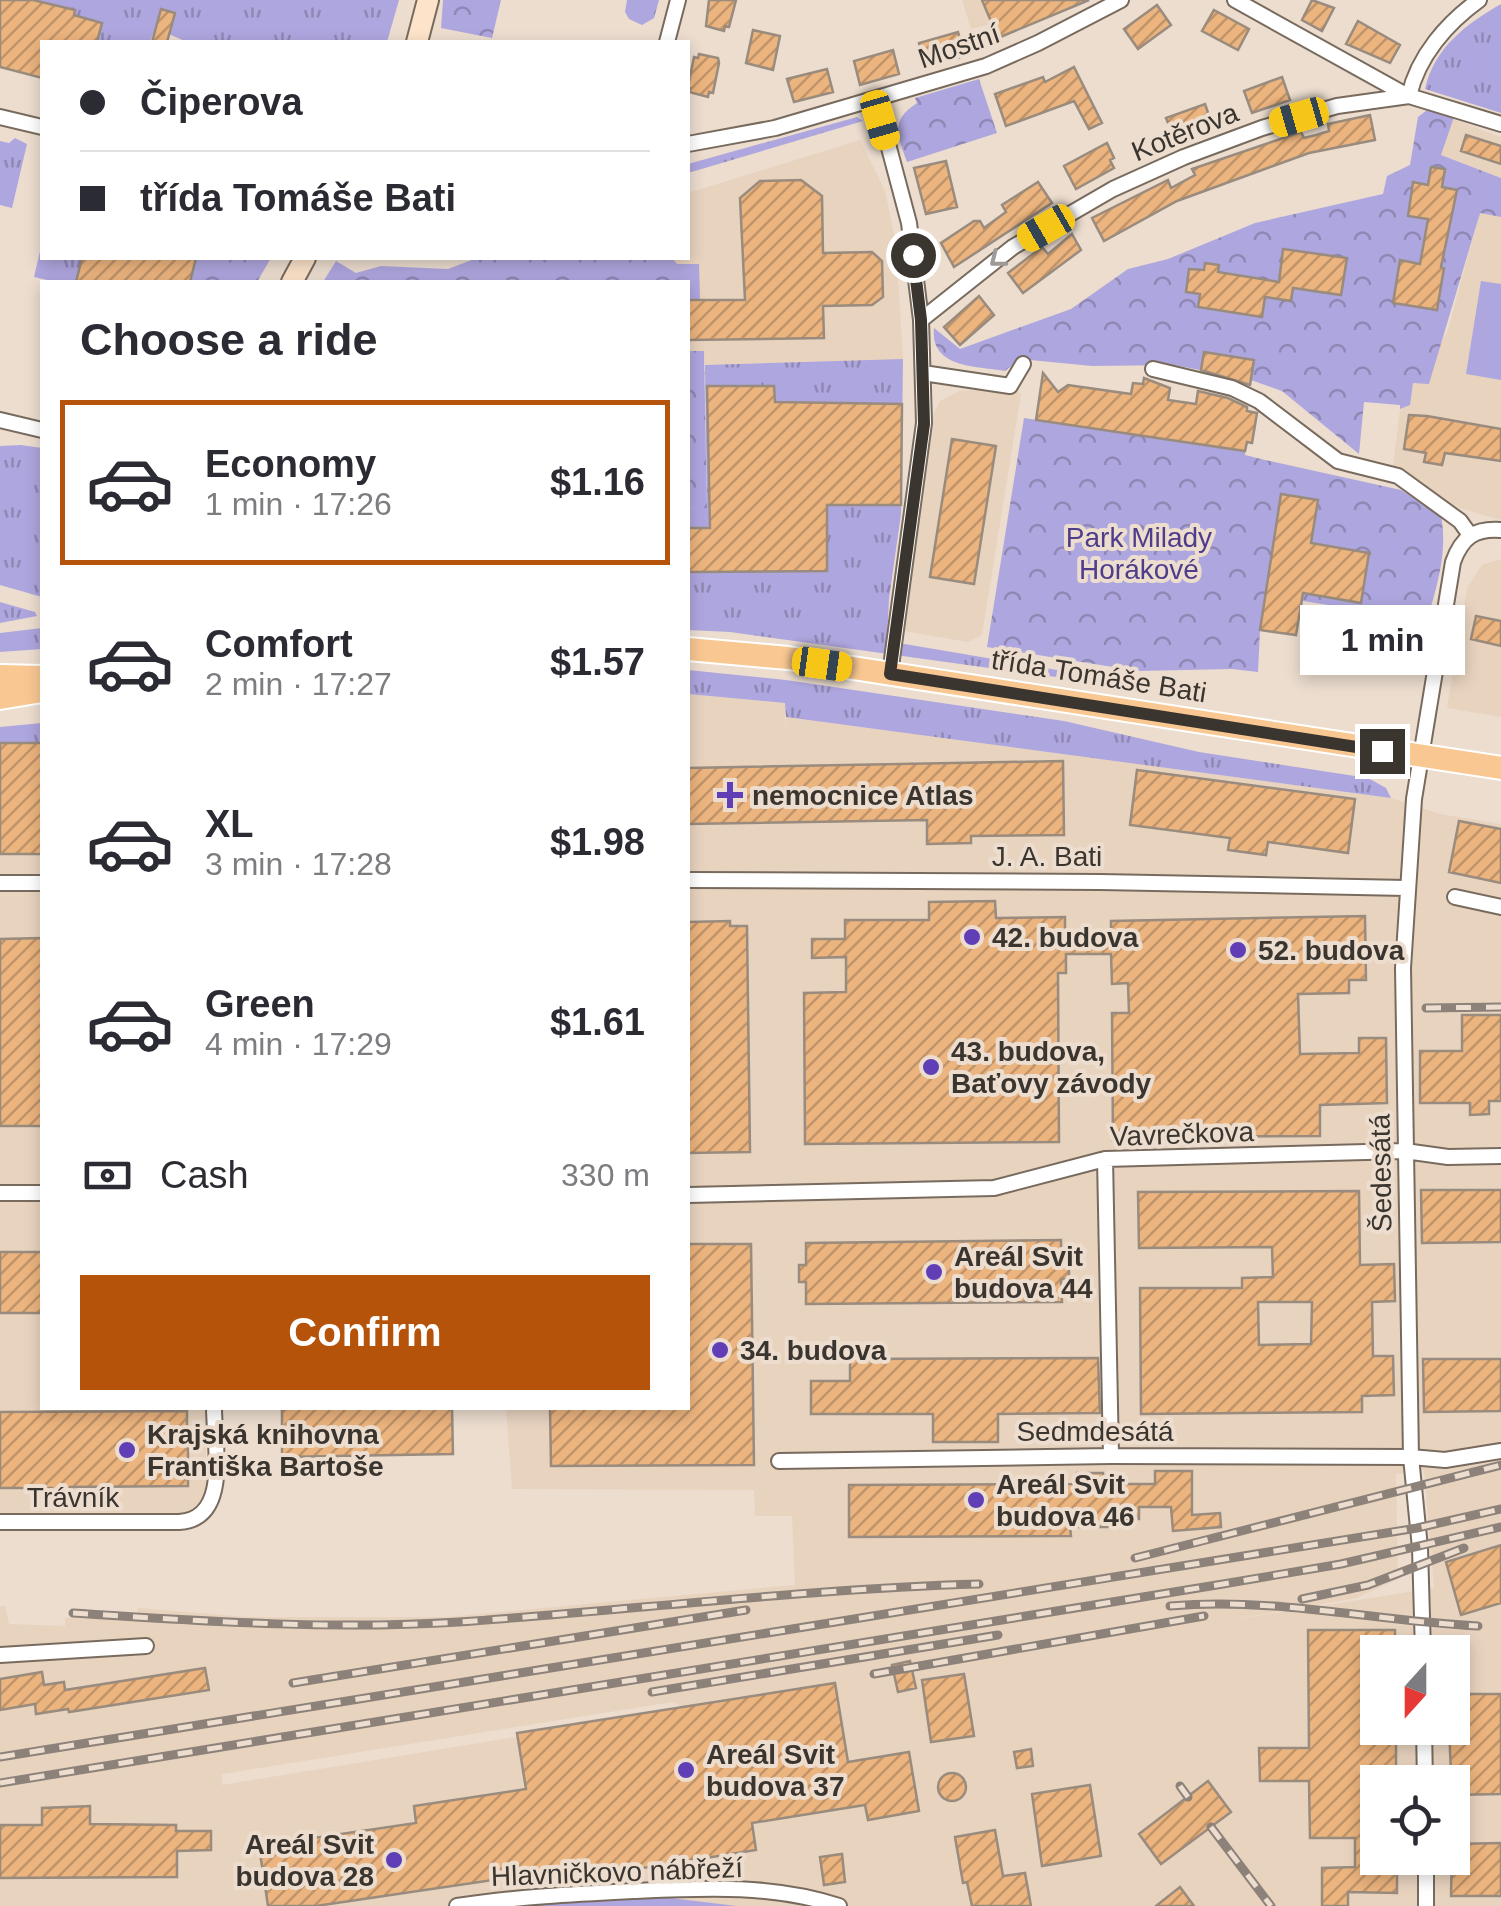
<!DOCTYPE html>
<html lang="en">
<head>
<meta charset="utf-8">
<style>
  body { margin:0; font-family:Arial,sans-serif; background:#f7f7f7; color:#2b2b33; height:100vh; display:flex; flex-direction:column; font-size:38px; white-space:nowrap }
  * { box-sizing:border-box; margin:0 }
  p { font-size:32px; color:#7c7c81 }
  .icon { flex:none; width:55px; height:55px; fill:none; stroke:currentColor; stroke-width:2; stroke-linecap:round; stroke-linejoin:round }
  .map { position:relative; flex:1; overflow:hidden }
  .details { position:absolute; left:40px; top:280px; width:650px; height:1130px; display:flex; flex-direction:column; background:#fff; border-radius:0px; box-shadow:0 5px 15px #0003 }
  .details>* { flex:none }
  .hud { position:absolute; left:40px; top:40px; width:650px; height:220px; border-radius:0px; box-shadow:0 5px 15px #0003; display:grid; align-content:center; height:220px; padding:0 40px; background:#fff }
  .needle { width:65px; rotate:201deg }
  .tools { position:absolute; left:1360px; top:1635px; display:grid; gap:20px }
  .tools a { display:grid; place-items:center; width:110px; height:110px; border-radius:0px; background:#fff; box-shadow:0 5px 15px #0003; font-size:50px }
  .end { position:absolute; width:45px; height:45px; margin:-22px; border:12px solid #3b352f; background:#fff; box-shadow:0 0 0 5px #fff }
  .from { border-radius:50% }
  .bubble { position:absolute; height:70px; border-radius:0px; background:#fff; box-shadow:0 5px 15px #0003; font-size:32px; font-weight:700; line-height:70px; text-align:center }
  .car { position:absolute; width:30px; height:60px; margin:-30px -15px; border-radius:12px; box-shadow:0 0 8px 2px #0007; background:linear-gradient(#f5c518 24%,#345 0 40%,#f5c518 0 76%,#345 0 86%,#f5c518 0) }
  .hud b { display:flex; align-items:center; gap:35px; height:95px; font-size:38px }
  .hud b+b { border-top:2px solid #e1e1e2 }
  .hud i { width:25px; height:25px; background:#2b2b33 }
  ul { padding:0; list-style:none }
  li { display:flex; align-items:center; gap:30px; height:165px; margin:0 20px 15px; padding:0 20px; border:5px solid transparent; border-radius:0px }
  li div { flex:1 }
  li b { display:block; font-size:38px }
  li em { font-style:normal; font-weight:700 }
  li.on { border-color:#b45309 }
  li>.icon { width:90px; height:90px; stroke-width:1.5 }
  h2 { padding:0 40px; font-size:45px; line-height:120px }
  .pay { display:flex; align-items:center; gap:25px; height:110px; padding:0 40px; font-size:38px }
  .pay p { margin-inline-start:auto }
  .cta { display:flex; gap:20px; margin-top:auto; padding:20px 40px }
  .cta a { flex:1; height:115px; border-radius:0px; background:#b45309; color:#fff; font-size:40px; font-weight:700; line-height:115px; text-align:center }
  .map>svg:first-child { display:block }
</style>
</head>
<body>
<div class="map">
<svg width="1501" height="1906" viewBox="0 0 1501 1906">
  <defs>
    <pattern id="grass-tufts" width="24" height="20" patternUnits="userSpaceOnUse" patternTransform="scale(2.5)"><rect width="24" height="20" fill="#aea6de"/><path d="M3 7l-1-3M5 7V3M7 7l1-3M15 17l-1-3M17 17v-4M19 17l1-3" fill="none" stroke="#8f88b4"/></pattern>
    <pattern id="forest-crowns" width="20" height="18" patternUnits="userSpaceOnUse" patternTransform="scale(2.5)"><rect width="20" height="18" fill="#aea6de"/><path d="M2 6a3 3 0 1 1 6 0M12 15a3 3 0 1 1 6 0" fill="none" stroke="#8f88b4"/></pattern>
    <pattern id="building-hatch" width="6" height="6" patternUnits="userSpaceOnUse" patternTransform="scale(2.5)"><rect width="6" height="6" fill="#ecb47e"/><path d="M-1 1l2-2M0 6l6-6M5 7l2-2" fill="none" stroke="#c09368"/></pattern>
  </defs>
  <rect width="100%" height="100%" fill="#ecddcf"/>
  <!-- built -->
  <path fill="#e8d3bf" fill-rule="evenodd" d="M962 0H1088L998 38 992 24 971 29Z
    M1453 119 1501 137V178L1441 155Z
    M860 140 885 191 896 243 903 359 842 366 705 365 704 351H688V300H694L688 282 668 258H688V193Z
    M1480 212 1501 217V520L1459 508 1393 467 1400 409 1410 404 1413 383 1447 333Z
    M979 384 1017 390 1021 394 982 635 968 642 904 631 927 457 926 428 940 401 959 391 977 390Z
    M1501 559V717L1447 708 1467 588 1482 565Z
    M688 694 785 703V730L786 717 1391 798 1440 814 1501 824V1906H0V1606H5L9 1624 65 1626V1618H70V1609L137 1613 138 1608 248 1617H446L795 1585 792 1516H755L754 1490 512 1489 506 1408H688ZM1424 1470 1434 1588 1206 1624 1357 1598 1398 1579 1396 1474ZM1378 1652H1452V1728H1378ZM673 1702 687 1709 222 1785V1774ZM1378 1782H1452V1858H1378Z
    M42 738V1408H206V1516H0V743Z"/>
  <!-- grass -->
  <path fill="url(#grass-tufts)" d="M0 0H399L387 42H187L155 28 150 42H42V78L0 67Z
    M1501 4V113L1425 89C1434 48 1466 24 1501 4Z
    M857 117 863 121 688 173V164Z
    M15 138 27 144 12 208 0 205V141L9 143Z
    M42 243V258H82L76 282H56L34 277Z
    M903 359 901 514 889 599 887 641 1151 686 1047 676 730 632 688 630V509L707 507 705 365Z
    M21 445 42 448V597L0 585V446Z
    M0 602 35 612 37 616 0 623Z
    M42 628V649L0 652V633Z
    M688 670 786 680 1064 721 1199 752 1368 778 1386 788 1391 798 786 717 785 703 688 694Z
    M42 723V743H0V727Z
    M662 1897 737 1906H503L520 1903Z"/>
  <!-- forest -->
  <path fill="url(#forest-crowns)" d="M443 0H501L492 38 441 28Z
    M627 0H659L654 18 642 25 629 19 625 12Z
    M979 79 997 133 907 162C898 136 889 121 917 103L915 98Z
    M1427 110 1454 117 1441 155 1501 178V217L1480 213 1429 384 1413 383 1410 405 1400 409V405L1364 402 1359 454 1282 391 1251 380 1174 365 1092 366 1020 359 1005 371C975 366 930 368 934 328L960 349 1071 309 1128 269 1168 259 1255 223 1383 194 1387 176 1410 165 1418 117Z
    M196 258H271L257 282H190Z
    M477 258H672L677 264H699L700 300H688V282H323L336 261 356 273 381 266 448 269Z
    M688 351H704L707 508 688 509Z
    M1024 418 1245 452V455L1265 460 1401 490 1441 516C1450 562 1429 605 1420 649L1370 641 1371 628 1358 626 1360 610 1303 601 1296 635 1260 630 1258 672 1232 669 1138 671 987 647Z"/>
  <!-- pitch -->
  <path fill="#aea6de" d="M1481 281 1501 284V380L1466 374Z"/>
  <!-- building -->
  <path fill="url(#building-hatch)" stroke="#998b7d" stroke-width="2.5" fill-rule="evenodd" d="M0 0H33L75 10 74 15 102 23 97 42H42V78L0 67Z
    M709 0H736L729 27 725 26 724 31 706 26Z
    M982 0H1089L998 38Z
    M1312 0 1334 8 1322 31 1302 20Z
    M1157 5 1171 25 1138 49 1124 29Z
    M161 9 175 13 167 42H152Z
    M1214 10 1249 29 1238 50 1202 31Z
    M1358 21 1400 45 1390 63 1346 44Z
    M753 30 780 36 773 70 746 63Z
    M958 32 965 56 925 67 919 43Z
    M893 50 899 74 860 85 854 61Z
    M699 54 718 58 719 63 713 93 709 92 708 97 689 92 691 88 688 87 694 57 698 58Z
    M1074 67 1102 123 1089 129 1074 101 1006 126 995 94 1043 77 1045 82Z
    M827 69 833 92 794 102 787 79Z
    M1282 77 1290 100 1252 113 1244 91Z
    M1205 104 1213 127 1175 141 1166 118Z
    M1370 115 1375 140 1309 153 1177 201 1104 241 1092 218 1168 180 1171 188 1195 175 1192 169 1301 132 1304 138 1316 135 1329 131 1328 124Z
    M1466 135 1501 146V164L1461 151Z
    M1107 143 1114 158 1110 160 1114 168 1076 189 1064 166Z
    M946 161 957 207 926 214 914 168Z
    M1431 167 1445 169 1442 187 1457 190 1441 267 1444 268 1437 310 1393 303 1400 260 1420 264 1428 219 1408 216 1413 182 1428 185Z
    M801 180 822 196 823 253 872 252 882 261 883 297 872 305 823 306 824 338 688 340V300H745L740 198 760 181Z
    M1038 182 1052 203 954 267 941 243 974 221H980L984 228 1006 212 1002 205Z
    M1072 234 1081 250 1023 293 1008 273 1042 247 1048 254Z
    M1283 249 1347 258 1341 295 1293 288 1291 301 1265 297 1262 317 1198 307 1200 294 1186 292 1189 269 1204 270 1205 263 1219 265 1218 272 1279 282Z
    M82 258H196L190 282H76Z
    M979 296 994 315 960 345 944 327Z
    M1204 352 1254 360 1250 385 1201 370Z
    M1043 373 1058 392 1068 385 1131 394 1133 383 1143 384 1144 378 1170 388 1168 400 1196 404 1198 391 1228 398 1247 407V411L1257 413 1252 443 1247 442 1245 451 1036 420Z
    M707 386H774L775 402 902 404 901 505H827V571L688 572V528H710Z
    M1409 415 1427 416 1501 429V461L1445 453 1442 465 1424 462 1426 453 1404 449Z
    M952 439 996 446 974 584 930 577Z
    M1281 494 1318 500 1311 543 1369 553 1361 603 1303 593 1296 635 1260 630Z
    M1476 616 1501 621V646L1471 639Z
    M0 743H42V854H0Z
    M1063 761 1064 835 971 836V843L927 844V820L688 824V768Z
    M1137 770 1355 799 1348 853 1268 842 1266 855 1228 850 1230 838 1130 825Z
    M1459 821 1501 829V883L1449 872Z
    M995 901 996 918 1065 917V935H1111V921L1365 916 1366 980H1349V993L1298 994 1300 1054 1359 1053V1038H1386L1387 1103 1320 1105V1136L1134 1137V1141H1113L1112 1013H1129L1128 983 1112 984 1111 954H1066V973H1058L1059 1142 805 1144 804 993 846 992V957L812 958V939H845V920H929V902Z
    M730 921V926H747L750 1152 688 1153V922Z
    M42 938V1126H0V939Z
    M1462 1015H1501V1101H1489V1114L1470 1115V1103H1420V1051H1462Z
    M1421 1190H1501V1242L1422 1243Z
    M1359 1191 1360 1265 1394 1264 1395 1301 1372 1302 1373 1356H1393L1394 1395 1362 1396V1412L1141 1414 1140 1288H1242V1278L1273 1277 1272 1247 1139 1248 1138 1192ZM1258 1302H1312L1311 1344 1259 1345Z
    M1061 1240V1262H1069V1279H1061L1062 1302 806 1304V1282H799V1265H806V1243Z
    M688 1244H751L754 1465 551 1466 550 1408H688Z
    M0 1252H42V1313H0Z
    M1098 1358 1100 1413 998 1414V1442H933V1414H811V1381H850V1359Z
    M1423 1359H1501V1411L1424 1412Z
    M282 1408H452L453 1454 282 1457Z
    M187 1411V1433H195V1447H188V1486L70 1487V1494H52V1488H0V1412Z
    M1155 1471H1192V1515L1220 1513 1221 1527 1173 1531 1171 1507H1139V1519H1107L1108 1527H1070L1071 1536 849 1537V1485L1077 1484V1473H1103L1104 1484H1155Z
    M1501 1545V1603L1461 1615 1446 1562Z
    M1308 1630H1395V1652H1378V1728H1396V1782H1378V1861H1397V1893L1348 1892V1906H1322V1868L1355 1867V1838H1310L1309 1781H1260L1259 1748H1309Z
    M910 1661 916 1688 898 1692 892 1665Z
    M205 1668 209 1690 69 1712 68 1709 36 1714 35 1704 0 1710V1679L42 1672 44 1685 64 1682 65 1690Z
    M964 1674 974 1736 931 1742 922 1680Z
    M835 1683 848 1762 909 1752 919 1811 868 1820 865 1805 752 1823 756 1850 542 1884 540 1873 316 1906H268L259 1846 416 1823 414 1806 526 1789 517 1733Z
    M1452 1694H1501V1794L1452 1795 1449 1728H1452Z
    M1031 1749 1033 1766 1017 1768 1014 1752Z
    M938 1787a14 14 0 1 1 28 0a14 14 0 1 1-28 0Z
    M1208 1781 1231 1812 1161 1864 1139 1834Z
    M1090 1785 1101 1856 1042 1866 1032 1794Z
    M90 1806V1824L176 1825V1831H211V1850L177 1851V1877L0 1878V1825H42V1808Z
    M995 1830 1003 1876 1025 1873 1031 1906H972L967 1882 963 1883 955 1837Z
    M1501 1843V1896H1451L1452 1844Z
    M842 1854 845 1882 824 1885 820 1857Z
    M1180 1887 1194 1906H1156Z"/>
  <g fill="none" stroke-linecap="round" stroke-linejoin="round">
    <!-- minor casing -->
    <g stroke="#786b5e" stroke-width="18">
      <path id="minor" d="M1235 0 1408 96
        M667 42 678 0
        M1409 96C1418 56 1447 23 1479 0
        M876 99 909 223 921 320 924 423 890 674
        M0 117 42 127
        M688 144 775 128 986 66 1038 43 1121 0
        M921 320 1013 247 1113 189 1184 157 1262 128 1337 106 1409 96 1501 124
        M1153 369 1232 388 1259 401 1338 461 1398 476 1460 521 1470 535
        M923 373 1010 386 1023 364
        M0 420 42 430
        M688 880 1100 882 1406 888
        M0 883H42
        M1455 897 1501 907
        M1105 1159 1111 1456
        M0 1193H42
        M688 1195 994 1188 1105 1159 1405 1151 1448 1157 1501 1156
        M779 1461 1111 1456 1411 1457 1445 1460 1501 1451
        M0 1522H179C231 1519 214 1444 214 1408
        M1423 1652 1420 1548 1411 1457 1403 968 1414 799 1453 562C1462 537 1475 528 1501 530
        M0 1655 146 1646
        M1424 1728 1425 1782
        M1426 1858V1906
        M457 1906C515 1897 574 1894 633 1891 702 1888 773 1884 839 1906"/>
    </g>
    <!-- secondary casing -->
    <g stroke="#786b5e" stroke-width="24">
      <path id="secondary" d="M417 42 428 0
        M292 282 305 258"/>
    </g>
    <!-- primary casing -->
    <g stroke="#fff" stroke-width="26">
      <path id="primary" d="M688 649 788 658 1501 768
        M0 676 42 677
        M0 698 42 691"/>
    </g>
    <!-- minor -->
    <use href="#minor" stroke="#fff" stroke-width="14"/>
    <!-- secondary -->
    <use href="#secondary" stroke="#fce3c9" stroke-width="20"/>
    <!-- primary -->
    <use href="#primary" stroke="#f9c892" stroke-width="22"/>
    <!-- rail casing -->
    <g stroke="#8d8279" stroke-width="9">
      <path id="rail" d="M1426 1008 1501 1007
        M1135 1558 1501 1465
        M1302 1599 1368 1585 1464 1548
        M1170 1606C1277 1597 1373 1621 1478 1626
        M73 1613C202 1621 330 1630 459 1622 632 1610 805 1589 979 1584
        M874 1674 1204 1616
        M293 1683 746 1610
        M652 1692 998 1635
        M0 1757 1417 1528 1501 1509
        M0 1783 1223 1584 1341 1564 1501 1527
        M1180 1786 1188 1797
        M1211 1827 1271 1906"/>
    </g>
    <!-- rail -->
    <use href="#rail" stroke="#ecddcf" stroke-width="5" stroke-dasharray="15" stroke-linecap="butt"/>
  </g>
  <!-- one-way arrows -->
  <defs><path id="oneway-chevron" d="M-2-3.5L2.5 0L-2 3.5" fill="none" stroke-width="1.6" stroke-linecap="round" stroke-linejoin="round" transform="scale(2.5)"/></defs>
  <use stroke="#9d9a97" href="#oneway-chevron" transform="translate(997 260) rotate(142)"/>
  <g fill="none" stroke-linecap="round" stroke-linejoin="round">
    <!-- route -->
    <path stroke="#3b352f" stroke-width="12" d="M913 255 921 320 924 424 890 674 1382 751"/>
  </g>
  <!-- markers -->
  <g fill="#603eb6" stroke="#ecddcf" stroke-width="4">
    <path d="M725 780h10v10h10v10h-10v10h-10v-10h-10v-10h10z"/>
    <circle cx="972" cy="937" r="10"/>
    <circle cx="1238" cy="950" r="10"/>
    <circle cx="931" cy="1067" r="10"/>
    <circle cx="934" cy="1272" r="10"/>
    <circle cx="720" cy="1350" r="10"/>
    <circle cx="127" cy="1450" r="10"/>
    <circle cx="976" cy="1500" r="10"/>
    <circle cx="686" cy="1770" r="10"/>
    <circle cx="394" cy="1860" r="10"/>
  </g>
  <g text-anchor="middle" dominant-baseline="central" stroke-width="8" stroke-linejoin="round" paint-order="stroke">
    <!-- street labels -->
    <g font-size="28" fill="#3b352f" stroke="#ecddcf">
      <text transform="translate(959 46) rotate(-19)">Mostní</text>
      <text transform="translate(1185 132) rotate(-22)">Kotěrova</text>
      <text transform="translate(1099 676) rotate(9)">třída Tomáše Bati</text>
      <text x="1047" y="856">J. A. Bati</text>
      <text transform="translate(1182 1134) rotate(-2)">Vavrečkova</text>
      <text transform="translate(1381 1173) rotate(-91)">Šedesátá</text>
      <text x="1095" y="1431">Sedmdesátá</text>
      <text x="73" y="1497">Trávník</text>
      <text transform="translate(617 1872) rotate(-2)">Hlavničkovo nábřeží</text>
    </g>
    <!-- park labels -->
    <g font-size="28" fill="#4f3d8b" stroke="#ecddcf">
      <text x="1139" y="537">Park Milady<tspan x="1139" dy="32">Horákové</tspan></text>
    </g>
    <!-- poi labels -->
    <g font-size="28" font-weight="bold" fill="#3b352f" stroke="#ecddcf" text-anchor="start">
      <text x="752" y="795">nemocnice Atlas</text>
      <text x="992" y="937">42. budova</text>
      <text x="1258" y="950">52. budova</text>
      <text x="951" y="1051">43. budova,<tspan x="951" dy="32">Baťovy závody</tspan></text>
      <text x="954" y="1256">Areál Svit<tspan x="954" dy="32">budova 44</tspan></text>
      <text x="740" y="1350">34. budova</text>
      <text x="147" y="1434">Krajská knihovna<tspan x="147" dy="32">Františka Bartoše</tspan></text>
      <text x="996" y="1484">Areál Svit<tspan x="996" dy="32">budova 46</tspan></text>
      <text x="706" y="1754">Areál Svit<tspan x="706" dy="32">budova 37</tspan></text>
      <text x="374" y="1844" text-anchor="end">Areál Svit<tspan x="374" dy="32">budova 28</tspan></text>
    </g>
  </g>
</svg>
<div class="tools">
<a><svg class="needle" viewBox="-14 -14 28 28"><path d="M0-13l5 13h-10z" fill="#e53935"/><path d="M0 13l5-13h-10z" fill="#7c7c81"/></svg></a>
<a><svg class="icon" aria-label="locate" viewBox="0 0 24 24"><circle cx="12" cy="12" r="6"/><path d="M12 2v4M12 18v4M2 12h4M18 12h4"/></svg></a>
</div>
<i class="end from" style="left:913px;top:255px"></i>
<i class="end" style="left:1382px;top:751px"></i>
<div class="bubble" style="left:1300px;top:605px;width:165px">1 min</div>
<i class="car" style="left:1299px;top:117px;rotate:254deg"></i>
<i class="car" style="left:880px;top:120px;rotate:164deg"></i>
<i class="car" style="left:1046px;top:228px;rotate:240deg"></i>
<i class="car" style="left:822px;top:664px;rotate:98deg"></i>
<div class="hud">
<b><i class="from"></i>Čiperova</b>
<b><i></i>třída Tomáše Bati</b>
</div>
<section class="details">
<h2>Choose a ride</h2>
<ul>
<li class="on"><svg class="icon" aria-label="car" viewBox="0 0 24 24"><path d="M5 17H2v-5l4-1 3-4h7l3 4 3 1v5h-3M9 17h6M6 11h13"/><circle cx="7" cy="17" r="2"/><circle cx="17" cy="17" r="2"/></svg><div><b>Economy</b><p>1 min · 17:26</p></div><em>$1.16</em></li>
<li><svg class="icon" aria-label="car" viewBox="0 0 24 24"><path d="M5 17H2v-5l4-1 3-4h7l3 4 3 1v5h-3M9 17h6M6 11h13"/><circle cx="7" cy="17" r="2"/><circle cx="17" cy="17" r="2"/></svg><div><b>Comfort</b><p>2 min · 17:27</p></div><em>$1.57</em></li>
<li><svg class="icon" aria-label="car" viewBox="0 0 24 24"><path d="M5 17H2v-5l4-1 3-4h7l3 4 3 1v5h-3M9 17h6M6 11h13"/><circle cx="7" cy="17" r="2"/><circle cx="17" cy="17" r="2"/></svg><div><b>XL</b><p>3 min · 17:28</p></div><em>$1.98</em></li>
<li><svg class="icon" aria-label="car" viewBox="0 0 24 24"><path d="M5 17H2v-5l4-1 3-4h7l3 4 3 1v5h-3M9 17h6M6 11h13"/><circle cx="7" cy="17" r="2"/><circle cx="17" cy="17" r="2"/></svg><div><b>Green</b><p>4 min · 17:29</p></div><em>$1.61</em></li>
</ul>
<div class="pay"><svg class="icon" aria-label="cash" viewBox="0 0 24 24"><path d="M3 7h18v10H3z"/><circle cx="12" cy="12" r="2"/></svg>Cash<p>330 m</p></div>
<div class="cta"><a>Confirm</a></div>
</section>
</div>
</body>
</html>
